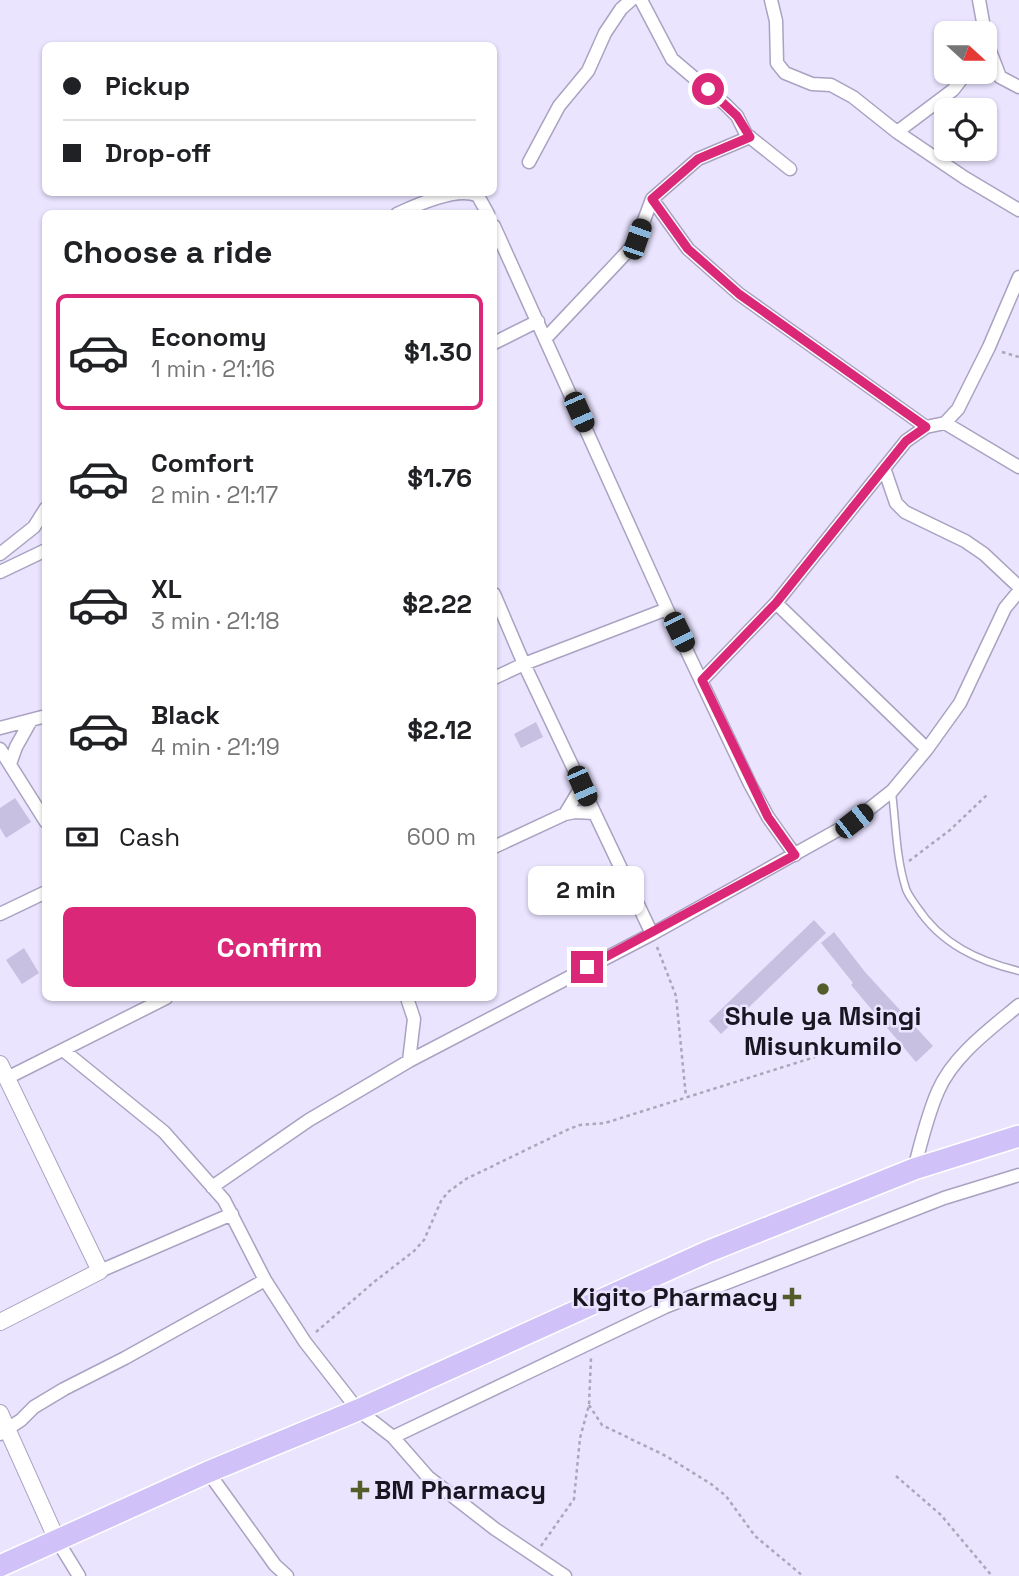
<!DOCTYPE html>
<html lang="en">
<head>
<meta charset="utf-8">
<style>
  body { margin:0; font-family:"Space Grotesk",sans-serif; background:#f6f6f6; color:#202124; height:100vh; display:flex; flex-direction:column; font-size:26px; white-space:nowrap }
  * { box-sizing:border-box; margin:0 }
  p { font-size:23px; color:#757577 }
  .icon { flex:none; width:38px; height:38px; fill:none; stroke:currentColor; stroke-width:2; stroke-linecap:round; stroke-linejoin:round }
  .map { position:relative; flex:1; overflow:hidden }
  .drawer { position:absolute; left:42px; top:210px; width:455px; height:791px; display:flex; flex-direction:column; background:#fff; border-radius:10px; box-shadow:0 2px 5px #0004 }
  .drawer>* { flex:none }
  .guide { position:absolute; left:42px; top:42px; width:455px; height:154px; border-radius:10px; box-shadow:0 2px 5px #0004; display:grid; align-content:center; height:154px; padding:0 21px; background:#fff }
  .needle { width:46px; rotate:111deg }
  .buttons { position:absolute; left:934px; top:21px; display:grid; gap:14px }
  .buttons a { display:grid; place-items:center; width:63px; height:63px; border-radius:10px; background:#fff; box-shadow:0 2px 5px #0004; font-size:35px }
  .end { position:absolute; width:32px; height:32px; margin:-16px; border:9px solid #db2777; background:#fff; box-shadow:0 0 0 4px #fff }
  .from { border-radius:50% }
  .bubble { position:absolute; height:49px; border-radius:10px; background:#fff; box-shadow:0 2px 5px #0004; font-size:23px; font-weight:700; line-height:49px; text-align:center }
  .car { position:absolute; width:21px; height:42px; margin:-21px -10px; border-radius:9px; box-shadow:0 0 5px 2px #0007; background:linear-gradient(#222 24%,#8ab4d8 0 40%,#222 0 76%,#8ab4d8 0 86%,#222 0) }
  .guide b { display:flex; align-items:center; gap:24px; height:66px; font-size:26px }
  .guide b+b { border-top:2px solid #e0e0e0 }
  .guide i { width:18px; height:18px; background:#202124 }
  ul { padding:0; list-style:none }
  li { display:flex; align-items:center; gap:21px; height:116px; margin:0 14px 10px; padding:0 7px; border:4px solid transparent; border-radius:10px }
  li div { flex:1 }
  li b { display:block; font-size:26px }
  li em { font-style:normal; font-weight:700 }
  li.current { border-color:#db2777 }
  li>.icon { width:63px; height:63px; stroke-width:1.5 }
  h2 { padding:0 21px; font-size:32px; line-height:84px }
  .pay { display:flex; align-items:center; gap:18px; height:77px; padding:0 21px; font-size:26px }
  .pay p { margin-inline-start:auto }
  .primary-button { display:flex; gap:14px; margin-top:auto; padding:14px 21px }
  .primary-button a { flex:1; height:80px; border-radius:10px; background:#db2777; color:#fff; font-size:28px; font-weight:700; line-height:80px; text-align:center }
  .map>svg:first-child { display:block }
</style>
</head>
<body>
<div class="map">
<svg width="1019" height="1576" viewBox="0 0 1019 1576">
  <rect width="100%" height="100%" fill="#eae4ff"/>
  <!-- building -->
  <path fill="#c8c0e0" d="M536 722 543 737 521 748 514 734Z
    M15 798 31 822 6 838 0 828V808Z
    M814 920 826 933 721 1034 709 1021Z
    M834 932 865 972 933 1046 916 1062 851 985 853 983 821 943Z
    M24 948 39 973 22 984 6 960Z"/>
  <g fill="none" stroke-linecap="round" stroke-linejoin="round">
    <!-- service casing -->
    <g stroke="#aaa2c1" stroke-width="9">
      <path id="service" d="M892 793C896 824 896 858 906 889 908 895 913 901 917 907 941 944 978 961 1019 971"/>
    </g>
    <!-- minor casing -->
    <g stroke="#aaa2c1" stroke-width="15">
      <path id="minor" d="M641 0 672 59 726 105 737 116 746 134 790 169
        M771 0 776 21 777 63 785 73 812 84 831 85 853 97 897 132 965 178 1019 210
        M979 0 985 33
        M985 38 1000 77 1019 87
        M897 132 953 90 967 72
        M529 162 559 106 588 71 605 33 621 9 631 0
        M652 199 688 249 739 294 926 427
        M397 214C416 205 459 186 478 196L488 214
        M494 226 667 609 750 784 768 817 795 855
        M545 339 627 252 637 239 652 199 698 159 750 137
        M494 343 538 321
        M945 423 1019 467
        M884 468 896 503 905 512 965 541 984 554 1019 587
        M0 554 34 527 46 508
        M0 572 46 550
        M494 594 524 664 652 934
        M776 603 927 749
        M494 678 524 664 667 609
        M702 680 776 603 906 441 926 427 945 423 958 409 989 347 1019 277
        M0 728 46 716
        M0 749 46 822
        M10 764 16 747 30 722
        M565 814 582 786
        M494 847 565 814 575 812 594 813
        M0 914 46 892
        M407 998 414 1019 409 1061
        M63 1050 164 1132 224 1200 265 1280 305 1342 358 1410 393 1437 428 1477 495 1529 565 1576
        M7 1078 166 998
        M914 1169C921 1143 927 1116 938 1091 953 1056 990 1029 1019 1005
        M212 1187 309 1120 409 1061 652 934 854 821 892 791 927 749 960 703 1005 608 1019 591
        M100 1271 232 1214
        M0 1434 21 1420 34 1407 64 1389 125 1358 265 1280
        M393 1437 665 1307 944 1198 1019 1175
        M208 1472 275 1565 287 1576
        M57 1540 79 1576"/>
    </g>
    <!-- tertiary casing -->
    <g stroke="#aaa2c1" stroke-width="18">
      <path id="tertiary" d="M0 1064 100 1271 0 1322
        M0 1413 57 1540"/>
    </g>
    <!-- trunk casing -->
    <g stroke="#fff" stroke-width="24">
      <path id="trunk" d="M0 1566 208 1472 358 1410 707 1252 914 1169 1019 1136"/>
    </g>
    <!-- path -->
    <path stroke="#aba6bc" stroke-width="2.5" stroke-dasharray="3.5 3.5" stroke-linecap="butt" d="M1002 352 1019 357
      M909 861 950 830 988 794
      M657 947 676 996 686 1097
      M316 1332 374 1282 414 1251 424 1240 441 1201 448 1192 466 1179 569 1129 580 1125 605 1123 815 1057
      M589 1405 602 1425 666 1456 711 1484 726 1496 755 1536 803 1576
      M896 1476 941 1515 992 1576
      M541 1546 574 1499 580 1438 589 1405 591 1358"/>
    <!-- service -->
    <use href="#service" stroke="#fff" stroke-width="6"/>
    <!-- minor -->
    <use href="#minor" stroke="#fff" stroke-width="12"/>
    <!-- tertiary -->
    <use href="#tertiary" stroke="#fff" stroke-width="16"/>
    <!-- trunk -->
    <use href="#trunk" stroke="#d0c2f8" stroke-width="21"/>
  </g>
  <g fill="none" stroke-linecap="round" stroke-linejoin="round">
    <!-- route -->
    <path stroke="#db2777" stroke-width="9" d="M587 967 795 855 768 817 702 680 776 603 906 441 926 427 739 294 688 249 652 199 698 159 750 137 737 116 708 89"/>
  </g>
  <!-- markers -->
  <g fill="#545c2a" stroke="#eae4ff" stroke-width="2.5">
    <circle cx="823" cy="989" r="7"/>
    <path d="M788.5 1286.5h7v7h7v7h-7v7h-7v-7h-7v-7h7z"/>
    <path d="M356.5 1479.5h7v7h7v7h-7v7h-7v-7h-7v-7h7z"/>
  </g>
  <g text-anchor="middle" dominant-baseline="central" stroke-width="5" stroke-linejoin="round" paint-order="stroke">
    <!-- poi labels -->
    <g font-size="26" font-weight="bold" fill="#191621" stroke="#eae4ff">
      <text x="823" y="1016">Shule ya Msingi<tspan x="823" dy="30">Misunkumilo</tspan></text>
      <text x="778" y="1297" text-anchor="end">Kigito Pharmacy</text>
      <text x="374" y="1490" text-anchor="start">BM Pharmacy</text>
    </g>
  </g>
</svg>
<div class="buttons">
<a><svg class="needle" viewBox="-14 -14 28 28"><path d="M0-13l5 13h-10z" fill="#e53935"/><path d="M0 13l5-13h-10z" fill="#757577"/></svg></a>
<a><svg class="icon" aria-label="locate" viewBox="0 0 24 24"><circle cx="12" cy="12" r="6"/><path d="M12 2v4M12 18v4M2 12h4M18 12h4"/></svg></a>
</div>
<i class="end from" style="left:708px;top:89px"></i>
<i class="end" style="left:587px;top:967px"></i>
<div class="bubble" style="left:528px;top:866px;width:116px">2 min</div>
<i class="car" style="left:637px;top:239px;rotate:19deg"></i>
<i class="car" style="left:579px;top:412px;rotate:156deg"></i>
<i class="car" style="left:679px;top:632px;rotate:154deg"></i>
<i class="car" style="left:582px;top:786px;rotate:156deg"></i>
<i class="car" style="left:854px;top:821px;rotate:52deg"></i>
<div class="guide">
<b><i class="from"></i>Pickup</b>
<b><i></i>Drop-off</b>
</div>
<section class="drawer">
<h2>Choose a ride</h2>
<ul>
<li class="current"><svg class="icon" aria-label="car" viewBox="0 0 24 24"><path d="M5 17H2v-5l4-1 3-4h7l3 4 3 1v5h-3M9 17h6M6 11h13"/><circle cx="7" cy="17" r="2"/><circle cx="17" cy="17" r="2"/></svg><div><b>Economy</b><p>1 min · 21:16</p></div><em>$1.30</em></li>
<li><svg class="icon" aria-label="car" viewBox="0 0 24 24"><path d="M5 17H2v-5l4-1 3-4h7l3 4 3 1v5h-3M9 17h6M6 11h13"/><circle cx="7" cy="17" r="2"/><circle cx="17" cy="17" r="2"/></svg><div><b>Comfort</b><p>2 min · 21:17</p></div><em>$1.76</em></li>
<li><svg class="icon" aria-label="car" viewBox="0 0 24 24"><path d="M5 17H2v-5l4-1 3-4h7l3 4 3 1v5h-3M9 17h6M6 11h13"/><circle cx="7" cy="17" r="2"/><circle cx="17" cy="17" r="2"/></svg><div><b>XL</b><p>3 min · 21:18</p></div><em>$2.22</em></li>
<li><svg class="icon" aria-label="car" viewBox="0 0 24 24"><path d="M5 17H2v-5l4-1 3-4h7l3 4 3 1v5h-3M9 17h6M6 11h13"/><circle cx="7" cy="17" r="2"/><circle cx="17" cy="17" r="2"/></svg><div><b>Black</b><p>4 min · 21:19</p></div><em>$2.12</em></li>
</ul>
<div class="pay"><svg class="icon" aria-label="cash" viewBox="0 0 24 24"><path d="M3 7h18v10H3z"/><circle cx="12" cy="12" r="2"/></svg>Cash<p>600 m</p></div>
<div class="primary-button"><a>Confirm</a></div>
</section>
</div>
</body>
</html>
